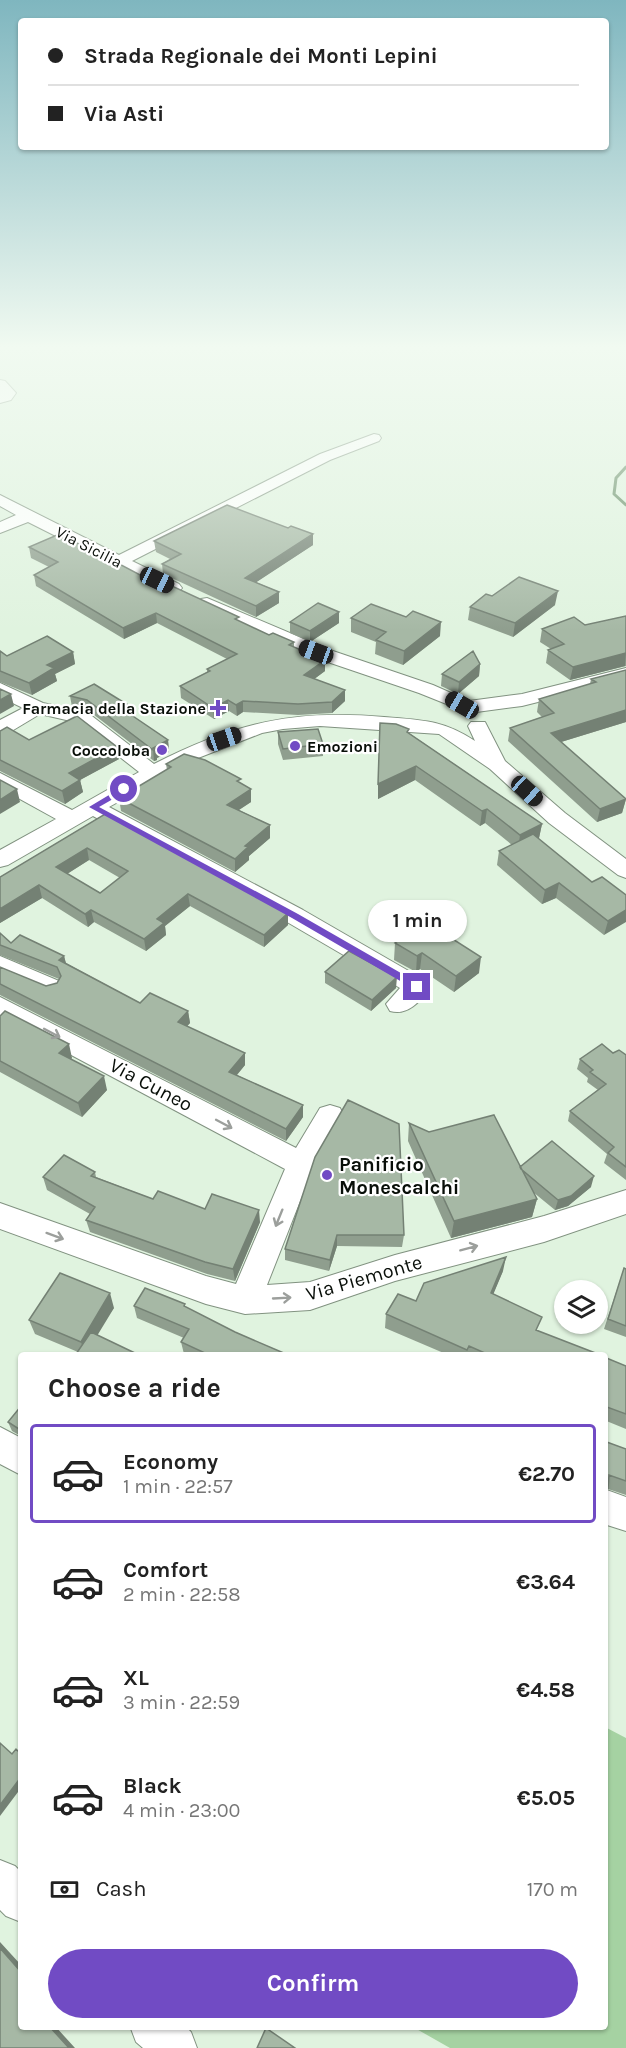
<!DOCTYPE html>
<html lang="en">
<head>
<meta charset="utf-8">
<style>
  body { margin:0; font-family:Karla,sans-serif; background:#f6f6f6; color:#222; height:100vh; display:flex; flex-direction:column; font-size:22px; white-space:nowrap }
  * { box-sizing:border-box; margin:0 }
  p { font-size:20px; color:#767676 }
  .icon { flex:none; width:33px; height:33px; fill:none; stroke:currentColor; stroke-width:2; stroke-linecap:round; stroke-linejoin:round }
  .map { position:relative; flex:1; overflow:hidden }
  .side { position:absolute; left:18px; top:1352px; width:590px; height:678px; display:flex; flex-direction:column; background:#fff; border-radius:6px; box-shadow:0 2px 4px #0004 }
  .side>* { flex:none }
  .hud { position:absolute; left:18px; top:18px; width:591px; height:132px; border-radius:6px; box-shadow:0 2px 4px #0004; display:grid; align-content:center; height:132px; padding:0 30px; background:#fff }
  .fabs { position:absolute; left:554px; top:1280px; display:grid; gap:12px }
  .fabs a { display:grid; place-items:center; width:54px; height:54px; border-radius:50%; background:#fff; box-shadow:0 2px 4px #0004; font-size:30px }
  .end { position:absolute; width:27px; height:27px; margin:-14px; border:8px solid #714bc4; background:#fff; box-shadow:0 0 0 3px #fff }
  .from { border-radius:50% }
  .bubble { position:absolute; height:42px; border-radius:21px; background:#fff; box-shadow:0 2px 4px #0004; font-size:20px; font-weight:700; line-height:42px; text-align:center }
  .car { position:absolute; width:18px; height:36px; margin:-18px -9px; border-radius:8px; box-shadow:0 0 4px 2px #0007; background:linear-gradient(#222 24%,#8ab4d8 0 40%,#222 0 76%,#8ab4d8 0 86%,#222 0) }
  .hud b { display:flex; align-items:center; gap:21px; height:57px; font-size:22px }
  .hud b+b { border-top:2px solid #e0e0e0 }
  .hud i { width:15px; height:15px; background:#222 }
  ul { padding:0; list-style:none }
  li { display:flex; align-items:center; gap:18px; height:99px; margin:0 12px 9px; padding:0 18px; border:3px solid transparent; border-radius:6px }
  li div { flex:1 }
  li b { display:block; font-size:22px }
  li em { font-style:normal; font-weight:700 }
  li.active { border-color:#714bc4 }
  li>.icon { width:54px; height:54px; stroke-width:1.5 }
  h2 { padding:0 30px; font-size:27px; line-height:72px }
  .pay { display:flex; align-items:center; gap:15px; height:66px; padding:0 30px; font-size:22px }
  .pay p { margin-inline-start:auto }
  .action { display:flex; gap:12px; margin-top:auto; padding:12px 30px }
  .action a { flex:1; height:69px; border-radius:36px; background:#714bc4; color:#fff; font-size:24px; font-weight:700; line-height:69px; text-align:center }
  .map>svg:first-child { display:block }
</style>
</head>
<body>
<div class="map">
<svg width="626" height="2048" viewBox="0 0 626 2048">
  <rect width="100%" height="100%" fill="#e0f3df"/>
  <!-- green -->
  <path fill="#a5d2a2" d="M605 1727 626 1738V2048H450L413 2027 604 2026Z"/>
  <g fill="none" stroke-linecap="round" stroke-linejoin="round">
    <!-- stream -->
    <path stroke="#5e855d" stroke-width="3" d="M626 467 616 478 614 494 626 505"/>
    <!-- minor casing -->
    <g stroke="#819280" stroke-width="2">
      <path id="minor" d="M0 380 5 381 16 393 11 400 0 403Z
        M374 434 379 435 381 438 379 441 330 460 132 561 179 584 182 588 179 592H167L28 522 0 533V522L16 515 0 506V495L119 555 320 454Z
        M207 598 330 650 433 685 469 701 522 694 626 668V680L522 706 469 713 419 693 316 658 201 607 198 603 201 599Z
        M0 683 43 703 88 713 154 764C234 723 295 709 384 717 423 720 443 720 475 741L468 726 471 722H485L505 761 565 813 626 859V878L618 875 549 823 490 769 439 734 320 726 283 729 262 733 193 760 109 807 303 910 426 981 429 987C421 1002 407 1016 390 1011L386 1004 400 988 287 922 93 816 8 865 0 867V850L56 819 0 788V773L72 810 139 772 75 722 40 714 10 732 0 733V720L23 708 0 697Z
        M0 956 59 981 62 987 59 993 50 996 41 993 0 975Z
        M0 997 296 1148 320 1108 330 1105 340 1108 344 1116 313 1168 267 1285 310 1282 395 1255 544 1216 626 1190V1214L544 1242 395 1281 310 1310 245 1314 206 1304 0 1229V1203L206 1276 236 1284 285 1169 0 1017Z
        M0 1427 21 1438V1475L0 1464Z
        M604 1489 626 1497V1531L604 1524Z
        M0 1860 15 1866 21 1872V1922L6 1916 0 1910Z
        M130 2026H185L191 2032 197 2048H143L136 2042Z"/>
    </g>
    <!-- minor -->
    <use href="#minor" fill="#fff" fill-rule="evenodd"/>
  </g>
  <!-- wall -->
  <path fill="#8f9e8e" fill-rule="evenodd" d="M288 528 313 545 256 582 279 592V603L256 617 163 574 162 564 170 559 156 552 154 541Z
    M29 547 140 575 269 635 294 642V647L325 660V671L314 679 345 690V701L332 713 298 715 243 712 237 716 229 711 214 719 181 698 180 686 207 672V669L227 659 157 623 124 639 36 586 34 575 49 567 31 558Z
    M492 596 555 605 513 637 468 620 470 607Z
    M339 612V623L310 642 290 633V622Z
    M626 616V666L570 680 546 663 548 650 551 649 540 642 542 629 585 625Z
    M351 618 440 636 403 665 375 654 376 642 351 632Z
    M0 651 7 656 73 652 75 664 55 674 57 681 32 695 0 682Z
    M480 664 479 676 458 694 441 686 442 674Z
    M626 670V722L561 742 626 799 622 813 597 822 508 741 510 728 542 717 537 712 539 699 590 684 591 679Z
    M70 696 128 705 129 714 168 740 169 752 157 758V760L154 761 89 711 72 707Z
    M380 723 409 733 542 824 539 838 538 839 592 882 626 895 604 935 556 898 542 904 497 865 499 851 512 845 485 823 480 826 415 780 378 799Z
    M0 731 29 740 117 747 119 759 80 780 83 792 65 804 0 771Z
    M278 732 323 744V756L283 760 278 744Z
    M166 764 241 784 251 789V802L239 810 270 825V838L249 856V860L235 872 121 811 119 798 167 770Z
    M105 814 288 913V925L264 947 190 906 165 926 166 935 146 951 94 922 88 927 42 898 0 923V877ZM89 860 120 878 100 893 67 874Z
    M0 933 11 943 64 956 66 963 140 1003 188 1011 190 1023 187 1026 245 1065 237 1075 303 1105V1117L286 1141 0 995V967L46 986 57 983 59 979 0 955Z
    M395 943 479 973 454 992 420 969 416 972 394 960Z
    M325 972 396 988 371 1011 325 983Z
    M0 1016 72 1058 71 1059 107 1090 82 1117 0 1072Z
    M613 1053 626 1055V1180L604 1163 607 1154 568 1121 570 1111 598 1090 587 1082 588 1078 577 1069 580 1059Z
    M409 1123 429 1132 520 1167 591 1187 568 1206 555 1210 533 1192 537 1199 532 1217 451 1238 408 1141Z
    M315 1157 404 1235 402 1247 337 1246 329 1271 285 1260V1249Z
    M95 1172 96 1177 153 1199 205 1209 260 1222 235 1281 207 1274 90 1232 86 1220 90 1214 47 1190 43 1177Z
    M624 1268 626 1269V1337L604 1329Z
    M503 1271 493 1294 538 1331 598 1354H446L385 1328 386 1314 416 1301Z
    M134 1306 185 1307 235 1332 286 1354H184L181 1342 184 1338 137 1318Z
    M114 1308 78 1352 35 1334 29 1320Z
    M604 1357 626 1366V1429L604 1420Z
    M21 1406V1449L19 1445V1435L12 1431 8 1422Z
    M604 1441 626 1449V1495L608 1489 604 1495Z"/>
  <!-- shaded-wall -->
  <path fill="#748174" d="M313 534V545L246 589 245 578Z
    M558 591 555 605 513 637 515 623Z
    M279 592V603L256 617V606Z
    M339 612V623L310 642V631Z
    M156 613 157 623 124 639 123 628Z
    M441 622 440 636 403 665 404 651Z
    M73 652 75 664 55 674 57 681 32 695 29 683 47 665Z
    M626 653 625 666 570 680 573 667Z
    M325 660V671L305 686 304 675Z
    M480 664 479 676 458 694 459 682Z
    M345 690V701L332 713V702Z
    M11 694 14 706 0 714V700Z
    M228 700 229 711 214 719 213 708Z
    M243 701V712L237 716 236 705Z
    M128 705 130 716 121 708Z
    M626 710V722L548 746 551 733Z
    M168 740 169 752 157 758V760L154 761 153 748Z
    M117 747 119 759 80 780 83 792 65 804 62 791 69 773Z
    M416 766 415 780 378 799V784Z
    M17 789 20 802 0 814V800Z
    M251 789V802L228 817 227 805Z
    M626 799 622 813 597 822 600 809Z
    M487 809 485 823 480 826 482 811Z
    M542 824 539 838 518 849 520 835Z
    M270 825V838L249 856V860L235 872V859L245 846Z
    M87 848 89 860 59 879 56 867Z
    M559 883 556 898 542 904 545 890Z
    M39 885 42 898 0 923V909Z
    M188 894 190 906 165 926 166 935 146 951 144 939 157 919Z
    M91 910 94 922 88 927 85 914Z
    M626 910V922L604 935 608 921Z
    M288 913V925L264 947V935Z
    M422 953 420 969 416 972 417 956Z
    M64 956 67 968 59 960Z
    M481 957 479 973 454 992 456 976Z
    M397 977 396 988 371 1011 372 1000Z
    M188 1011 190 1023 180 1034 178 1022Z
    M69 1044 72 1058 63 1067 59 1053Z
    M245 1053V1065L230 1083 229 1072Z
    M104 1076 107 1090 82 1117 78 1103Z
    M303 1105V1117L286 1141V1129Z
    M594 1176 591 1187 568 1206 555 1210 558 1200Z
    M537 1199 532 1217 451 1238 454 1221Z
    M259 1210 260 1222 235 1281 233 1269Z
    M337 1235V1246L329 1271 330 1260Z
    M506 1257 503 1271 488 1307 491 1293Z
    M110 1293 114 1308 86 1354H85L81 1342Z
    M21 1777V1788L0 1816V1805Z
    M0 1942 21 1965V1972L0 1948Z
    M49 2026H55L75 2048H69Z"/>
  <!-- building -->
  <path fill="#a6b8a5" stroke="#748174" stroke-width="1.5" fill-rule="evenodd" d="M227 505 288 528 291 526 313 534 245 578 279 592 256 606 162 564 181 554 154 541Z
    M57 535 89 548 140 575 144 573 239 617 235 619 269 635 273 633 294 642 289 645 325 660 304 675 345 690 332 702 298 704 243 701 236 705 228 700 213 708 180 686 210 671 207 669 237 654 156 613 123 628 34 575 58 562 29 547Z
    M519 577 558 591 515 623 470 607 486 594 492 596Z
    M318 603 339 612 310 631 290 622Z
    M371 604 406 617 413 611 441 622 404 651 376 640 386 632 351 618Z
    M626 616V653L573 667 548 650 564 644 542 629 574 617 585 625Z
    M47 636 73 652 47 665 54 668 29 683 0 671V651L7 656Z
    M473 651 480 664 459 682 442 674Z
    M626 670V710L551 733 626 799 600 809 510 728 554 713 539 699 596 682 591 679Z
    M94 684 128 705 121 708 168 740 153 748 156 749 153 750 87 700 70 696Z
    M0 689 11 694 0 700Z
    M77 716 117 747 69 773 80 780 62 791 0 760V731L7 727 29 740Z
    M380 723 396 724 409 729 407 732 542 824 520 835 487 809 482 811 416 766 378 784Z
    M318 729 323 744 283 749 278 732Z
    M184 754 205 760 241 779 237 781 251 789 227 805 270 825 245 846 248 847 235 859 119 798 171 767 166 764Z
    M0 780 17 789 0 800Z
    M105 814 288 913 264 935 188 894 157 919 164 923 144 939 91 910 85 914 39 885 0 909V877ZM87 848 128 871 100 893 56 867Z
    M533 834 592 882 602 877 626 895V910L608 921 559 883 545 890 499 851Z
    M426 922 481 957 456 976 422 953 417 956 395 943Z
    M0 933 11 943 20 935 64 956 59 960 140 1003 150 993 188 1011 178 1022 245 1053 229 1072 303 1105 286 1129 0 984V967L46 986 57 983 61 976 57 967 0 945Z
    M349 951 397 977 372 1000 325 972Z
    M5 1011 69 1044 59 1053 104 1076 78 1103 0 1061V1016Z
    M602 1044 613 1053 619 1050 626 1055V1167L608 1153 614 1147 570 1111 606 1084 590 1072 593 1070 580 1059Z
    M348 1100 399 1124 404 1235H337L330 1260 285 1249 315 1157Z
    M494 1115 537 1199 454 1221 409 1123 429 1132Z
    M552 1141 594 1176 571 1196 558 1200 521 1169 520 1167Z
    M64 1155 95 1172 91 1176 153 1199 158 1191 205 1209 212 1194 259 1210 233 1269 205 1262 86 1220 95 1207 43 1177Z
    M506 1257 491 1293 542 1317 536 1330 598 1354H487L469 1346 467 1350 386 1314 398 1294 416 1301 424 1283Z
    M624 1268 626 1269V1326L608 1319Z
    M60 1273 110 1293 81 1342 29 1320Z
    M145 1288 185 1304 184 1306 235 1332 286 1354H207L181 1342 189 1329 134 1306Z
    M91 1332 137 1354H76Z
    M604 1357 626 1366V1414L604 1406Z
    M21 1406V1446L19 1445V1429L8 1422Z
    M604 1441 626 1449V1481L609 1475 608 1488 604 1487Z
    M0 1743 12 1754 16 1749 21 1754V1777L0 1805Z
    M0 1948 21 1972V2026H49L69 2048H0Z
    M266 2028 295 2048H257Z"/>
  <!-- one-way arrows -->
  <defs><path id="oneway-shaft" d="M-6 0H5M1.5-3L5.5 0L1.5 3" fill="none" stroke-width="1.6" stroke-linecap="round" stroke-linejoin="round" transform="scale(1.5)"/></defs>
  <g stroke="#9c9f9c">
    <use href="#oneway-shaft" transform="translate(52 1033) rotate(28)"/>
    <use href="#oneway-shaft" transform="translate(224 1124) rotate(28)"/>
    <use href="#oneway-shaft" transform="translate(279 1218) rotate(112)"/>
    <use href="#oneway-shaft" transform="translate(55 1236) rotate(20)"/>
    <use href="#oneway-shaft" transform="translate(469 1248) rotate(-15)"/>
    <use href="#oneway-shaft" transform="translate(282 1298) rotate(-3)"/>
  </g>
  <!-- sky -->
  <linearGradient id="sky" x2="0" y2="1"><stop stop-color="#7fb6bf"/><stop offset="0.55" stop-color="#f1faf1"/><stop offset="1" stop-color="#f1faf1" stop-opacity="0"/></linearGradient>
  <rect width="626" height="631" fill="url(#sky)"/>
  <!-- route -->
  <path fill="#714bc4" d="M124 786 128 789 127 791 99 807 298 914 420 984V989H414L292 918 89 807Z"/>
  <!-- markers -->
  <g fill="#714bc4" stroke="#fff" stroke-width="2">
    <path d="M215 699h6v6h6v6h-6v6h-6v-6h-6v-6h6z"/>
    <circle cx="295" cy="746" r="6"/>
    <circle cx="162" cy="750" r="6"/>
    <circle cx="327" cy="1175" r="6"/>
  </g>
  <g text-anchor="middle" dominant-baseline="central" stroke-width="4.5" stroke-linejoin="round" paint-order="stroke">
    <!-- far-street labels -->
    <g font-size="16" fill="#080e08" stroke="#fff">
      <text transform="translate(89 547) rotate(27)">Via Sicilia</text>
    </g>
    <!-- far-poi labels -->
    <g font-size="16" font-weight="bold" fill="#080e08" stroke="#fff" text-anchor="end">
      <text x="206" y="708">Farmacia della Stazione</text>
      <text x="307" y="746" text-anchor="start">Emozioni</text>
      <text x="150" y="750">Coccoloba</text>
    </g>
    <!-- street labels -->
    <g font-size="20" fill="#080e08" stroke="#fff">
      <text transform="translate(151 1085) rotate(28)">Via Cuneo</text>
      <text transform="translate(364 1278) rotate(-16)">Via Piemonte</text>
    </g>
    <!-- poi labels -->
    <g font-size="20" font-weight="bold" fill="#080e08" stroke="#fff" text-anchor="start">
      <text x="339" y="1164">Panificio<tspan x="339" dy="23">Monescalchi</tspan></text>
    </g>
  </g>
</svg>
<div class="fabs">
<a><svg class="icon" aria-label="layers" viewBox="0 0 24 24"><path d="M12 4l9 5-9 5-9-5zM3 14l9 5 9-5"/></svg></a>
</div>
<i class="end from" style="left:124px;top:789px"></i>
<i class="end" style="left:417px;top:987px"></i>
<div class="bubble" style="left:368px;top:900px;width:99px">1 min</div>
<i class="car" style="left:157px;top:580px;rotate:115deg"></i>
<i class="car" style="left:316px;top:652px;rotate:290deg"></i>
<i class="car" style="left:462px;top:705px;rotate:300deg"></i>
<i class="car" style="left:224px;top:739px;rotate:71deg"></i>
<i class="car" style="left:527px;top:791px;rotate:132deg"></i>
<div class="hud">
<b><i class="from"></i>Strada Regionale dei Monti Lepini</b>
<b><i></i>Via Asti</b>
</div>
<section class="side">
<h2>Choose a ride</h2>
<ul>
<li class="active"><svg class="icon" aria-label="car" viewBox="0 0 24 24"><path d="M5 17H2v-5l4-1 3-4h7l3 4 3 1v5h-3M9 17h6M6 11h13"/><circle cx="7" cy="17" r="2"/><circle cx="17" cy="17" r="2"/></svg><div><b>Economy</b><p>1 min · 22:57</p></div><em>€2.70</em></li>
<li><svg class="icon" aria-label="car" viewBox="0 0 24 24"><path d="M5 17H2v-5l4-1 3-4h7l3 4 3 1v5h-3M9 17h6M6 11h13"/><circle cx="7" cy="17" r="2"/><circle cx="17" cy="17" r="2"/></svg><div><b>Comfort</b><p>2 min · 22:58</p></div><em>€3.64</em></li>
<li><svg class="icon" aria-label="car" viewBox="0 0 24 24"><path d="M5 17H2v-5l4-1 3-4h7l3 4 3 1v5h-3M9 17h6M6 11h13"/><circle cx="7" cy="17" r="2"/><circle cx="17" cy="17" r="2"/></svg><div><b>XL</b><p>3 min · 22:59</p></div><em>€4.58</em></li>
<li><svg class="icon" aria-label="car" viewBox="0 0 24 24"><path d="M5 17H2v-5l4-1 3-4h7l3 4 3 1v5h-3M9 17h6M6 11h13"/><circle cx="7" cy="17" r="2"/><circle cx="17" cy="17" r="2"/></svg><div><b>Black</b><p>4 min · 23:00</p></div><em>€5.05</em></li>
</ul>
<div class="pay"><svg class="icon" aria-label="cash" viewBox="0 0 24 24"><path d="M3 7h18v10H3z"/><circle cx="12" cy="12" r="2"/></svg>Cash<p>170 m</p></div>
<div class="action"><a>Confirm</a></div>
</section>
</div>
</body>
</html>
